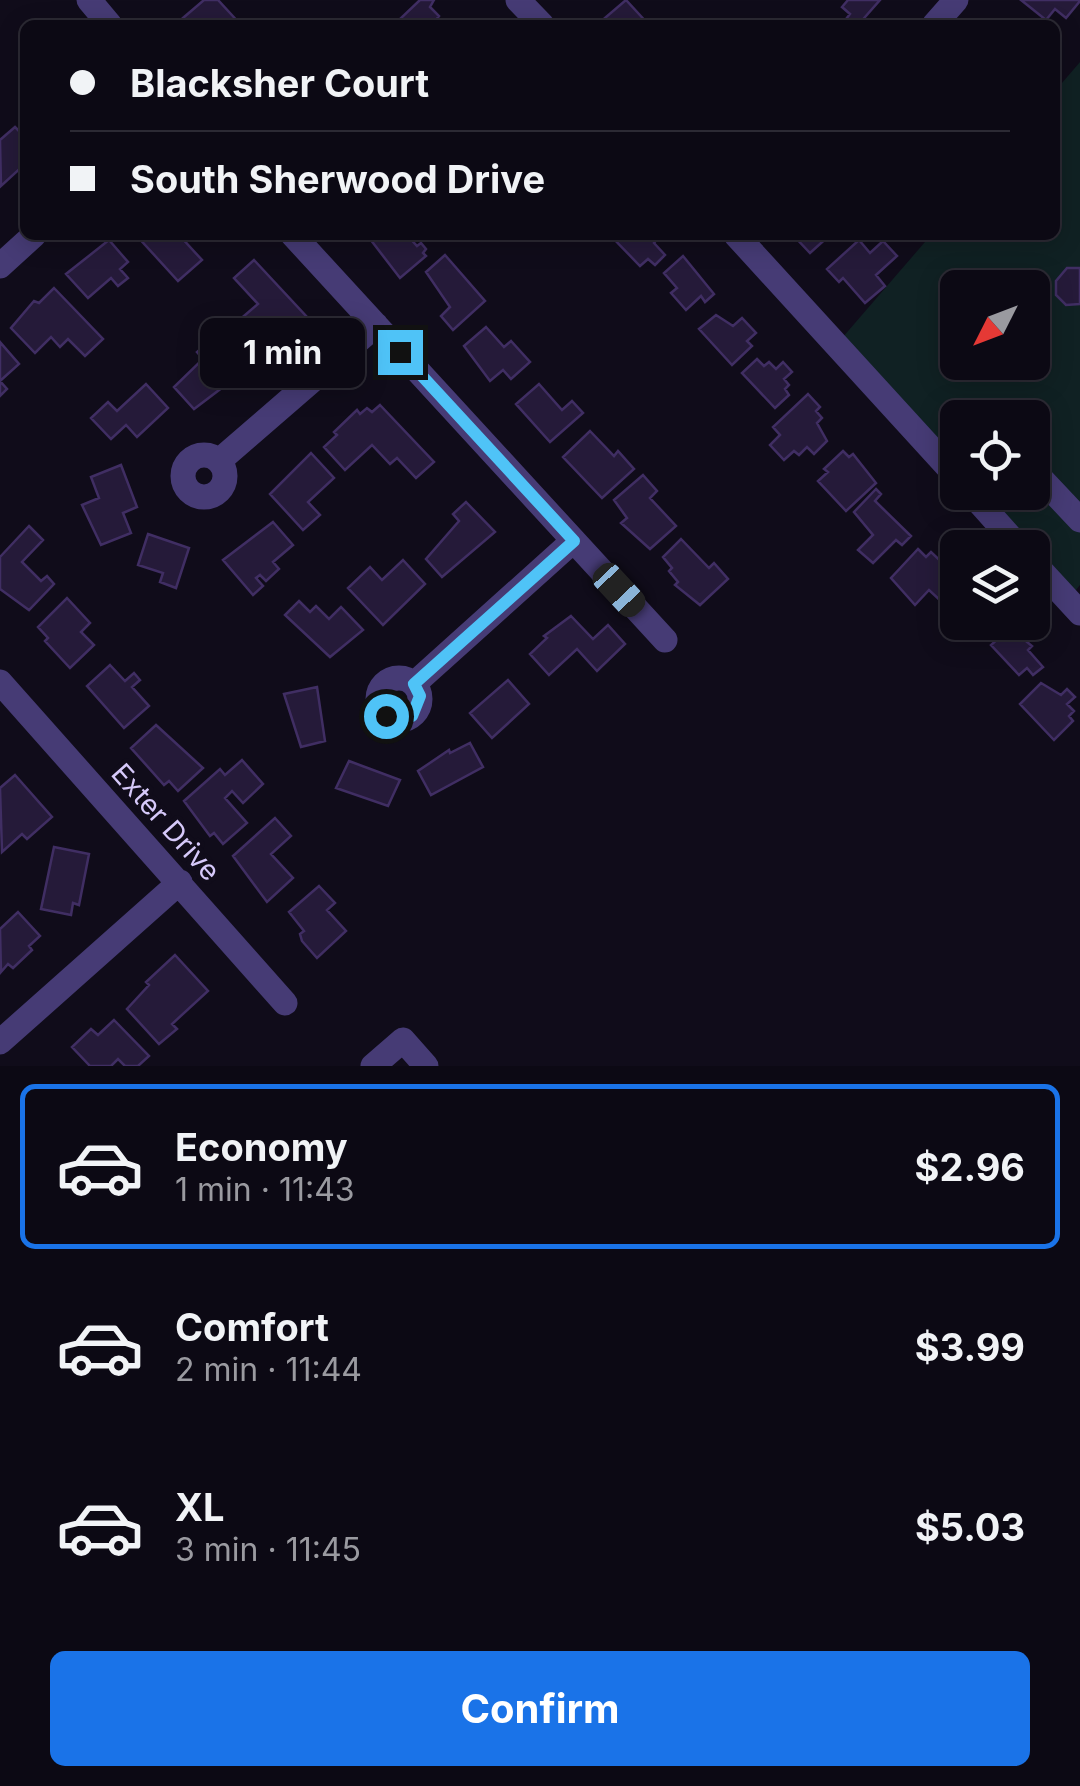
<!DOCTYPE html>
<html lang="en">
<head>
<meta charset="utf-8">
<style>
  body { margin:0; font-family:Inter,sans-serif; background:#15121d; color:#f1f3f6; height:100vh; display:flex; flex-direction:column; font-size:38px; white-space:nowrap }
  * { box-sizing:border-box; margin:0 }
  p { font-size:32px; color:#9a9aa0 }
  .icon { flex:none; width:55px; height:55px; fill:none; stroke:currentColor; stroke-width:2; stroke-linecap:round; stroke-linejoin:round }
  .map { position:relative; height:1066px; overflow:hidden }
  .side { display:flex; flex-direction:column; background:#0c0914; flex:1 }
  .side>* { flex:none }
  .top-card { position:absolute; left:20px; top:20px; width:1040px; height:220px; border-radius:15px; box-shadow:0 5px 25px #0003,0 0 0 2px #2c2a34; display:grid; align-content:center; height:220px; padding:0 50px; background:#0c0914 }
  .needle { width:65px; rotate:228deg }
  .controls { position:absolute; left:940px; top:270px; display:grid; gap:20px }
  .controls a { display:grid; place-items:center; width:110px; height:110px; border-radius:15px; background:#0c0914; box-shadow:0 5px 25px #0003,0 0 0 2px #2c2a34; font-size:50px }
  .end { position:absolute; width:45px; height:45px; margin:-22px; border:12px solid #4fc3f7; background:#111; box-shadow:0 0 0 5px #111 }
  .from { border-radius:50% }
  .bubble { position:absolute; height:70px; border-radius:15px; background:#0c0914; box-shadow:0 5px 25px #0003,0 0 0 2px #2c2a34; font-size:32px; font-weight:700; line-height:70px; text-align:center }
  .car { position:absolute; width:30px; height:60px; margin:-30px -15px; border-radius:12px; box-shadow:0 0 8px 2px #0007; background:linear-gradient(#222 24%,#8ab4d8 0 40%,#222 0 76%,#8ab4d8 0 86%,#222 0) }
  .top-card b { display:flex; align-items:center; gap:35px; height:95px; font-size:38px }
  .top-card b+b { border-top:2px solid #2c2a34 }
  .top-card i { width:25px; height:25px; background:#f1f3f6 }
  ul { padding:18px 0 0; list-style:none }
  li { display:flex; align-items:center; gap:30px; height:165px; margin:0 20px 15px; padding:0 30px; border:5px solid transparent; border-radius:15px }
  li div { flex:1 }
  li b { display:block; font-size:38px }
  li em { font-style:normal; font-weight:700 }
  li.on { border-color:#1a73e8 }
  li>.icon { width:90px; height:90px; stroke-width:1.5 }
  .action { display:flex; gap:20px; margin-top:auto; padding:20px 50px }
  .action a { flex:1; height:115px; border-radius:15px; background:#1a73e8; color:#fff; font-size:40px; font-weight:700; line-height:115px; text-align:center }
  .map>svg:first-child { display:block }
</style>
</head>
<body>
<div class="map">
<svg width="1080" height="1066" viewBox="0 0 1080 1066">
  <rect width="100%" height="100%" fill="#100c1a"/>
  <!-- green -->
  <path fill="#102123" fill-rule="evenodd" d="M1080 62V585L1068 600 1033 561 1032 548 1020 547 970 493 1032 492V418H958L957 478 836 345 931 235H1055V91ZM958 288H1032V362H958Z"/>
  <!-- building -->
  <path fill="#251a39" stroke="#402e63" stroke-width="2.5" d="M204 0H218L241 25H189L183 18Z
    M434 0 430 7 439 16 432 25H407L401 18 420 0Z
    M626 0 649 25H601L599 23Z
    M848 0H880L858 25H845L843 23 850 14 842 7Z
    M1021 0H1080V1L1066 18 1055 9 1046 20Z
    M15 127 25 137V164L1 186 0 140Z
    M136 235H179L202 260 178 281Z
    M367 235H407L417 246 421 243 426 249 423 253 426 256 400 278Z
    M610 235H653L657 239 654 243 665 255 655 265 648 259 640 266Z
    M793 235H830L810 253Z
    M109 240 128 262 120 269 128 278 118 286 111 278 88 298 66 274Z
    M859 240 870 253 883 241 897 256 876 275 885 286 865 303 843 278 839 282 827 269Z
    M445 255 485 301 453 330 441 316 450 307 426 272Z
    M683 256 714 294 705 302 701 296 686 310 671 293 677 288 664 273Z
    M254 260 306 316 285 335 281 331 244 365 224 343 241 327 237 322 258 304 234 278Z
    M1067 268H1080V304L1066 305 1056 295V281Z
    M54 288 103 339 85 356 68 339 60 347 51 337 35 353 11 328 34 301 39 303Z
    M716 315 733 326 742 318 756 333 747 341 752 346 732 365 699 329Z
    M486 327 504 347 511 341 530 362 511 379 503 370 490 381 464 346Z
    M0 342 19 364 0 381 7 389 0 396Z
    M207 343 225 362 215 371 227 384 194 409 174 387 203 359 197 352Z
    M757 359 764 366 769 362 776 369 783 362 792 372 784 379 789 385 785 389 789 395 775 408 742 373Z
    M146 384 168 408 137 437 126 425 111 439 91 418 108 402 117 411Z
    M539 384 562 410 572 401 583 413 550 442 516 404Z
    M808 394 820 407 816 411 822 418 817 423 827 441 814 454 807 447 799 455 794 451 784 460 770 445 780 435 773 427Z
    M380 405 434 462 416 478 397 458 390 464 372 445 345 470 324 447 337 435 334 432 357 410 360 414 367 408 372 412Z
    M590 431 614 456 618 451 634 469 602 498 563 457Z
    M843 451 849 457 853 454 876 483 846 511 818 481 828 472 824 469Z
    M311 453 334 478 308 502 320 515 303 530 270 494Z
    M121 465 137 507 123 513 131 533 101 545 82 505 99 498 91 477Z
    M643 475 657 491 650 498 676 526 650 549 621 523 627 518 614 500Z
    M876 489 881 494 875 501 911 536 902 545 896 540 873 563 858 550 873 535 854 512Z
    M466 502 495 532 442 577 426 559 459 521 453 514Z
    M273 522 293 545 273 562 279 569 266 581 260 575 256 578 263 586 253 595 223 560Z
    M29 526 43 540 22 562 41 581 47 576 54 584 29 610 0 589V557Z
    M148 534 189 548 176 588 160 582 163 573 138 565Z
    M681 539 709 568 714 563 728 579 700 605 675 585 678 582 669 571 672 568 663 557Z
    M918 549 926 557 931 552 949 569 941 577 955 590 943 603 929 590 915 605 891 578Z
    M403 560 425 584 383 625 348 588 370 567 382 580Z
    M67 598 90 623 81 632 94 645 70 668 45 641 48 638 38 627Z
    M299 601 310 612 316 606 329 619 341 607 363 630 330 657 285 615Z
    M571 616 593 639 608 625 625 644 597 671 577 649 549 675 530 654 547 638 544 636Z
    M1010 628 1032 646 1028 650 1043 667 1033 675 1027 668 1019 675 991 645Z
    M110 665 125 681 134 673 140 680 132 687 149 706 124 728 87 686Z
    M508 680 529 704 492 738 470 713Z
    M1041 683 1061 695 1067 689 1075 697 1067 704 1074 711 1069 716 1073 721 1054 740 1020 704Z
    M317 687 325 741 301 747 284 694Z
    M156 725 203 768 178 791 169 781 164 785 131 748Z
    M470 743 483 767 431 795 418 771 449 750 450 753Z
    M242 760 263 784 243 803 232 791 225 798 247 823 223 844 214 833 210 836 184 801 220 769 225 775Z
    M349 761 400 780 388 806 336 788Z
    M15 775 52 817 27 839 22 834 2 852 0 788Z
    M275 818 291 836 271 854 293 878 267 902 233 856Z
    M54 847 89 854 79 905 73 903 71 915 41 909Z
    M319 886 335 903 327 910 346 931 317 958 302 941 300 934 304 931 289 912Z
    M18 912 40 936 29 946 32 950 13 968 8 964 1 972 0 929Z
    M175 955 208 991 172 1024 177 1029 159 1044 127 1009 149 985 146 982Z
    M114 1020 149 1056 138 1066H125L118 1059 111 1066H90L72 1047 91 1029 98 1035Z"/>
  <g fill="none" stroke-linecap="round" stroke-linejoin="round">
    <!-- minor -->
    <path stroke="#463b75" stroke-width="25" d="M89 0 110 25
      M518 0 542 25
      M934 25 956 0
      M293 235 665 640
      M736 235 958 478
      M0 266 34 235
      M183 476a21 21 0 1 1 42 0a21 21 0 1 1-42 0Z
      M219 461 376 325
      M1032 469 1080 520
      M970 492 1020 548
      M1032 561 1080 613
      M378 699a21 21 0 1 1 42 0a21 21 0 1 1-42 0Z
      M0 682 285 1003
      M414 684 573 541
      M0 1042 180 882
      M373 1066 403 1040 426 1066"/>
  </g>
  <g fill="none" stroke-linecap="round" stroke-linejoin="round">
    <!-- route -->
    <path stroke="#4fc3f7" stroke-width="12" d="M386 716 400 720 412 716 420 696 414 684 574 541 400 352"/>
  </g>
  <g text-anchor="middle" dominant-baseline="central" stroke-width="9" stroke-linejoin="round" paint-order="stroke">
    <!-- street labels -->
    <g font-size="28" fill="#d6c9fa" stroke="#100c1a">
      <text transform="translate(166 822) rotate(48)">Exter Drive</text>
    </g>
  </g>
</svg>
<div class="controls">
<a><svg class="needle" viewBox="-14 -14 28 28"><path d="M0-13l5 13h-10z" fill="#e53935"/><path d="M0 13l5-13h-10z" fill="#9a9aa0"/></svg></a>
<a><svg class="icon" aria-label="locate" viewBox="0 0 24 24"><circle cx="12" cy="12" r="6"/><path d="M12 2v4M12 18v4M2 12h4M18 12h4"/></svg></a>
<a><svg class="icon" aria-label="layers" viewBox="0 0 24 24"><path d="M12 4l9 5-9 5-9-5zM3 14l9 5 9-5"/></svg></a>
</div>
<i class="end from" style="left:386px;top:716px"></i>
<i class="end" style="left:400px;top:352px"></i>
<div class="bubble" style="left:200px;top:318px;width:165px">1 min</div>
<i class="car" style="left:619px;top:590px;rotate:137deg"></i>
<div class="top-card">
<b><i class="from"></i>Blacksher Court</b>
<b><i></i>South Sherwood Drive</b>
</div>
</div>
<section class="side">
<ul>
<li class="on"><svg class="icon" aria-label="car" viewBox="0 0 24 24"><path d="M5 17H2v-5l4-1 3-4h7l3 4 3 1v5h-3M9 17h6M6 11h13"/><circle cx="7" cy="17" r="2"/><circle cx="17" cy="17" r="2"/></svg><div><b>Economy</b><p>1 min · 11:43</p></div><em>$2.96</em></li>
<li><svg class="icon" aria-label="car" viewBox="0 0 24 24"><path d="M5 17H2v-5l4-1 3-4h7l3 4 3 1v5h-3M9 17h6M6 11h13"/><circle cx="7" cy="17" r="2"/><circle cx="17" cy="17" r="2"/></svg><div><b>Comfort</b><p>2 min · 11:44</p></div><em>$3.99</em></li>
<li><svg class="icon" aria-label="car" viewBox="0 0 24 24"><path d="M5 17H2v-5l4-1 3-4h7l3 4 3 1v5h-3M9 17h6M6 11h13"/><circle cx="7" cy="17" r="2"/><circle cx="17" cy="17" r="2"/></svg><div><b>XL</b><p>3 min · 11:45</p></div><em>$5.03</em></li>
</ul>
<div class="action"><a>Confirm</a></div>
</section>
</body>
</html>
